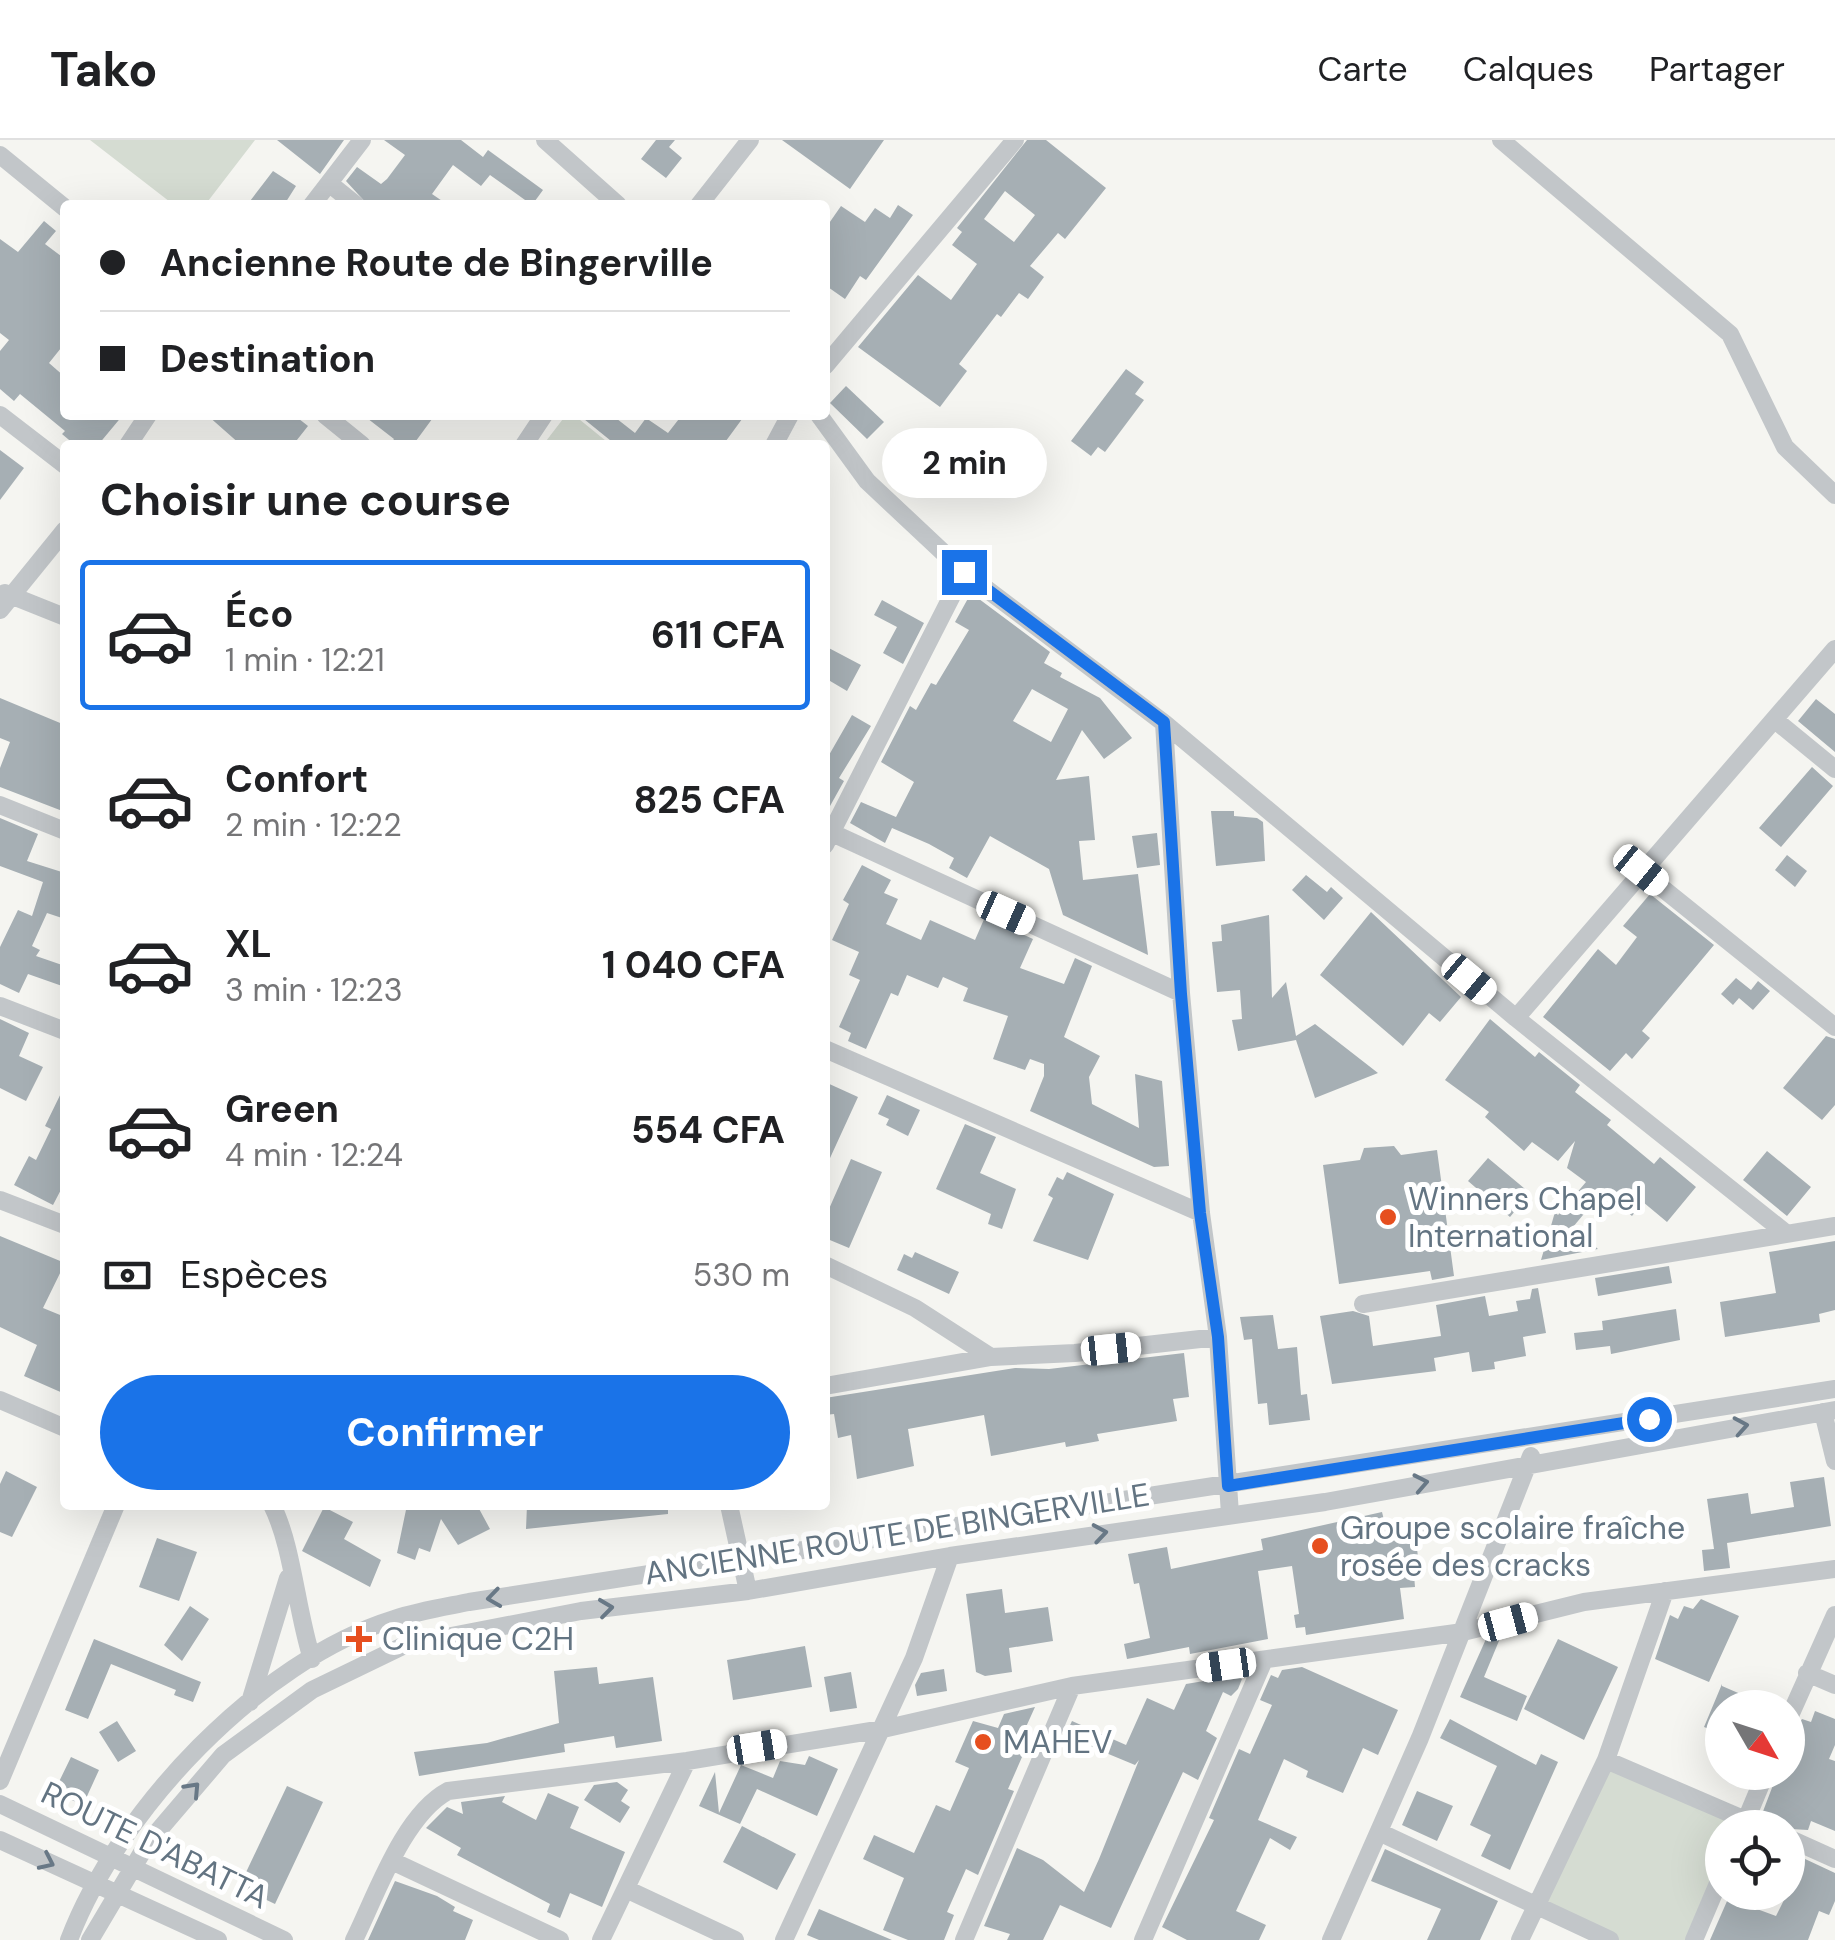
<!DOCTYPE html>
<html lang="fr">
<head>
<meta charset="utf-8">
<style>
  body { margin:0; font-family:"DM Sans",sans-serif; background:#f2f2f2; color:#202124; height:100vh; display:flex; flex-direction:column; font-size:38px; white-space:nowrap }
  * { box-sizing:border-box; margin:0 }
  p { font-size:32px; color:#757577 }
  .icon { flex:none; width:55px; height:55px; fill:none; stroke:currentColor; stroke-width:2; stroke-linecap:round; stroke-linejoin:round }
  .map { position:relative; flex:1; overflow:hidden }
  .details { position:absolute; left:60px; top:300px; width:770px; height:1070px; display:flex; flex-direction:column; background:#fff; border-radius:10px; box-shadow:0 10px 40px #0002 }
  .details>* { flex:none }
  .guide { position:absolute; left:60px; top:60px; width:770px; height:220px; border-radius:10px; box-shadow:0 10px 40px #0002; display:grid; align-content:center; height:220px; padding:0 40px; background:#fff }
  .needle { width:65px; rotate:129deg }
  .buttons { position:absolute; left:1705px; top:1550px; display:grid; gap:20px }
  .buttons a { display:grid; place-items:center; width:100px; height:100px; border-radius:50%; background:#fff; box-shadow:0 10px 40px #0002; font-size:50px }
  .end { position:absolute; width:45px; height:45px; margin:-22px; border:12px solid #1a73e8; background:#fff; box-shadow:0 0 0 5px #fff }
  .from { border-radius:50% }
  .bubble { position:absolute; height:70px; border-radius:35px; background:#fff; box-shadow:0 10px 40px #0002; font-size:32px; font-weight:700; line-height:70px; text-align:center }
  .car { position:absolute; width:30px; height:60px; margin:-30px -15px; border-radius:12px; box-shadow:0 0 8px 2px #0007; background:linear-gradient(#fff 24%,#345 0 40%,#fff 0 76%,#345 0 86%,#fff 0) }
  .guide b { display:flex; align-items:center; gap:35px; height:95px; font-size:38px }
  .guide b+b { border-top:2px solid #e0e0e0 }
  .guide i { width:25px; height:25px; background:#202124 }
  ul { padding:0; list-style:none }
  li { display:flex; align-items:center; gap:30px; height:150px; margin:0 20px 15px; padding:0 20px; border:5px solid transparent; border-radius:10px }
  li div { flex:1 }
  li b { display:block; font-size:38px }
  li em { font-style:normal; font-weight:700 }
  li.on { border-color:#1a73e8 }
  li>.icon { width:90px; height:90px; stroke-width:1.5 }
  h2 { padding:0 40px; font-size:45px; line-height:120px }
  .pay { display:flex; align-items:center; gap:25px; height:110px; padding:0 40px; font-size:38px }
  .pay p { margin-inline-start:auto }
  .primary-button { display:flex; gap:20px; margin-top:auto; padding:20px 40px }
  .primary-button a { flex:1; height:115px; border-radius:60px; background:#1a73e8; color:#fff; font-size:40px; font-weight:700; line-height:115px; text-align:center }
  header { display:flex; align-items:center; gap:60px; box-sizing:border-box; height:140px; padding:0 50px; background:#fff; border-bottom:2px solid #e0e0e0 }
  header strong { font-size:48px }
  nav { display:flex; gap:55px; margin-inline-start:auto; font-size:35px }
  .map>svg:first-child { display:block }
</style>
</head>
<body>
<header>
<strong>Tako</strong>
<nav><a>Carte</a><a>Calques</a><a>Partager</a></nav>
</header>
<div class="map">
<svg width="1835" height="1800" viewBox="0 0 1835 1800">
  <rect width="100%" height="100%" fill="#f5f5f1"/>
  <!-- green -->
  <path fill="#d5dcd2" d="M90 0H255L205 65H174Z
    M566 275H574L611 305H543Z
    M1610 1628 1737 1683 1735 1687 1722 1688V1717L1687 1800H1614L1546 1764Z"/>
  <!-- building -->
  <path fill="#a6afb4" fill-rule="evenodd" d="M277 0H344L320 34Z
    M384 0H461L483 17 488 10 543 50 532 65 490 35 481 46 453 25 432 54 448 65H368L346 41 357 27 381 44 387 39 405 15Z
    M656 0H675L669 7 682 18 666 38 641 19Z
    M782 0H884L850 49Z
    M1027 0H1046L1106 48 1065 99 1058 93 1030 126 1044 137 1028 159 1019 153 1001 177 997 174 959 224 967 231 940 267 858 207 918 135 951 160 977 124 952 105 962 92 957 88ZM1005 51 1035 75 1014 102 984 79Z
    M273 31 296 46 284 65H247Z
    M898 65 913 75 866 140 860 136 845 159 825 145V89L841 66 865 82 875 68 890 78Z
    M44 81 56 91 45 104 65 119V203L49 223 65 237V275H123L98 305H75L62 294 65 291 20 254 14 261 0 249V211L9 200 0 193V99L18 112Z
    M1126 229 1144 242 1135 254 1144 260 1105 312 1098 307 1091 316 1071 301Z
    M846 246 884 282 867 299 830 263Z
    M207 275H294L308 286 293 305H241Z
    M363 275H435L413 305H390L394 299Z
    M579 275H612L635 293 646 278 668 293 682 275H745L723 305H616Z
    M0 310 24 328 0 360Z
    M971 453 1050 512 1044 523 1062 533 1060 537 1100 558 1132 598 1104 619 1082 590 1056 640 1089 636 1095 700 1079 701 1083 740 1138 734 1148 815 1063 775 1049 729 990 696 967 738 949 728 954 718 929 704 892 688 885 703 850 683 861 662 896 677 914 642 881 622 910 566 916 570 931 543 936 545 969 490 955 482ZM1032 549 1068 569 1051 602 1013 581Z
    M882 460 924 483 903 524 883 513 897 487 874 475Z
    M825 506 861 525 847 551 825 538Z
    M0 558 65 585V672L0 647V628L10 602 0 598Z
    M1816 559 1835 574V612L1798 581Z
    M852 575 871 586 839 638 844 641 825 675V622Z
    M1812 627 1833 646 1781 707 1759 688Z
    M1211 671H1234V676L1257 678 1263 682 1265 721 1216 726Z
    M0 678 38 694 27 721 65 733V779L47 773 32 806 40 810 36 816 65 826V847L28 834 19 853 0 844V807L18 770 32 776 43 742 0 726Z
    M1157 693 1160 725 1137 728 1132 696Z
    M1787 715 1807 731 1795 747 1775 730Z
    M862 725 891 740 884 753 898 759 886 784 921 800 930 780 975 800 985 777 1033 799 1020 828 1064 844 1075 818 1092 826 1064 897 1100 916 1089 937 1092 964 1139 988 1135 934 1162 941 1169 1026 1154 1027 1030 971 1044 936V924L1030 919 1025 930 993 919 1008 876 963 861 968 848 943 837 938 848 907 835 898 856 891 853 866 909 848 901 851 893 839 887 860 840 849 835 859 812 832 800 849 764 843 760Z
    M1306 735 1327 752 1331 747 1343 758 1324 780 1292 750Z
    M1650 754 1714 805 1642 891 1650 898 1632 919 1626 913 1610 931 1543 877 1598 809 1616 825 1637 797 1623 786Z
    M1371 772 1461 857 1440 882 1429 873 1403 906 1320 835Z
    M1269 775 1272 858 1286 842 1296 896 1315 884 1378 933 1315 958 1296 900 1238 911 1232 880 1242 879 1240 850 1217 852 1212 802 1222 801 1221 785Z
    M1736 838 1751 850 1758 841 1770 851 1753 870 1739 858 1733 865 1721 854Z
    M0 879 29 893 19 916 43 927 26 961 0 948Z
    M1490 879 1535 917 1539 912 1580 945 1575 952 1611 980 1607 985 1654 1024 1660 1017 1696 1047 1667 1082 1643 1062 1632 1076 1603 1051 1573 1087 1598 1109 1541 1120 1555 1072 1558 1075 1586 1042 1567 1028 1575 1001 1558 1021 1532 1002 1524 1011 1485 977 1489 972 1445 940Z
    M1826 896 1835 899V965L1822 980 1783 948Z
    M825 942 858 957 825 1029Z
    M65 945V1042L53 1065 14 1045 29 1016 36 1020 51 989 45 986Z
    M887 955 920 970 908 996 886 985 889 979 878 974Z
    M965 984 996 997 980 1033 1016 1049 1002 1089 988 1084 991 1074 936 1049Z
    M1394 1006 1401 1015 1437 1010 1454 1136 1432 1140 1430 1131 1339 1144 1323 1025 1360 1020 1364 1008Z
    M1767 1011 1811 1047 1787 1076 1743 1040Z
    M1488 1018 1530 1053 1510 1077 1468 1041Z
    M851 1019 882 1032 849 1108 825 1098V1078Z
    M1067 1032 1114 1054 1088 1120 1033 1101 1053 1058 1048 1055 1057 1037 1063 1040Z
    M0 1096 65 1123 43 1168 65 1177V1254L24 1236 37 1205 0 1187Z
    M1835 1101V1170L1819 1174 1820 1182 1725 1197 1720 1162 1776 1153 1769 1112Z
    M915 1112 959 1132 949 1154 897 1130 904 1114 912 1118Z
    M1669 1126 1672 1143 1598 1156 1595 1138Z
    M1538 1148 1546 1193 1523 1197 1526 1216 1494 1222 1495 1229 1472 1232 1469 1212 1434 1218 1436 1231 1332 1244 1320 1176 1353 1171 1369 1176 1373 1206 1441 1196 1436 1165 1485 1156 1489 1176 1518 1171 1516 1161 1530 1159 1532 1149Z
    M1676 1169 1680 1200 1611 1214 1610 1206 1576 1210 1574 1193 1603 1190 1602 1181Z
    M1273 1175 1278 1209 1297 1207 1301 1255 1307 1254 1310 1280 1269 1285 1267 1263 1258 1264 1252 1199 1244 1200 1240 1177Z
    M1184 1213 1189 1257 1173 1259 1177 1281 1097 1294 1099 1301 1066 1307 1065 1302 991 1316 984 1275 908 1289 914 1326 857 1339 851 1295 838 1298 834 1274 825 1275V1258L1015 1228 1049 1229Z
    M6 1331 37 1347 12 1397 0 1392V1344Z
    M1824 1337 1831 1386 1727 1403 1730 1428 1704 1431 1702 1410 1714 1409 1707 1359 1748 1353 1751 1374 1794 1367 1790 1342Z
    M407 1365H477L490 1389 458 1405 441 1379 430 1412 419 1408 415 1420 397 1413Z
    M527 1365H668V1374L526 1389Z
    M324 1367 353 1382 344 1399 381 1420 370 1447 302 1411Z
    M1382 1372 1385 1384 1423 1378 1426 1398 1416 1400 1420 1434 1414 1435 1415 1447 1400 1448 1404 1479 1306 1495 1305 1487 1296 1488 1294 1475 1299 1474 1292 1426 1258 1431 1268 1499 1190 1514 1189 1507 1127 1519 1124 1504 1150 1498 1139 1443 1134 1444 1128 1414 1167 1407 1171 1429 1263 1410 1261 1399Z
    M157 1398 197 1412 179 1461 139 1447Z
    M1002 1449 1005 1473 1048 1467 1053 1501 1009 1508 1012 1532 985 1536 976 1532 966 1454Z
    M1701 1459 1739 1476 1709 1542 1655 1519 1670 1475 1678 1479 1684 1466 1693 1469Z
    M190 1466 209 1479 182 1521 164 1505Z
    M1501 1496 1484 1537 1527 1556 1517 1581 1460 1557 1486 1499Z
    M94 1499 201 1542 193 1562 174 1555 176 1550 111 1524 88 1579 65 1570Z
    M1558 1499 1618 1527 1584 1600 1524 1569Z
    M805 1506 812 1547 733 1560 727 1520Z
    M597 1527 599 1544 653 1537 662 1601 616 1608 614 1596 564 1604 565 1612 419 1636 414 1612 487 1603 559 1583 554 1531Z
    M1302 1527 1398 1570 1378 1615 1363 1608 1343 1653 1306 1637 1308 1631 1284 1619 1258 1680 1297 1697 1290 1710 1270 1698 1236 1771 1266 1785 1259 1800H1187L1162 1787 1214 1680 1209 1678 1239 1609 1250 1614 1272 1565 1260 1560 1271 1535 1278 1538 1282 1530Z
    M944 1529 947 1551 917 1556 915 1545 921 1533Z
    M851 1532 857 1568 830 1572 824 1537Z
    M1234 1536 1242 1539 1238 1549 1231 1556 1223 1552 1206 1591 1217 1598 1198 1640 1183 1632 1111 1788 1060 1765 1043 1800H1007L1010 1794 984 1786 1017 1708 1043 1720 1084 1752 1099 1719 1139 1620 1135 1625 1065 1596 1072 1581 1126 1605 1147 1558 1174 1570 1186 1544Z
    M1722 1544V1546L1773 1568H1722V1594L1704 1587Z
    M1035 1567 1021 1598 1029 1601 1008 1649 1014 1651 978 1735 966 1729 947 1772 954 1775 944 1800H908L883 1790 904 1738 863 1719 874 1695 914 1713 936 1665 950 1671 969 1628 955 1622 973 1581 998 1588 1004 1574Z
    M1815 1571 1835 1579V1605L1829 1619 1835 1621V1691L1811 1681 1808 1690 1776 1688 1762 1674 1778 1632H1788V1605L1793 1591 1802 1579 1811 1582Z
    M1450 1579 1536 1625 1541 1614 1558 1622 1510 1730 1481 1716 1491 1695 1470 1685 1497 1626 1440 1598Z
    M117 1581 136 1611 118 1622 99 1592Z
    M809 1616 838 1629 817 1676 757 1649 740 1684 699 1666 715 1632 719 1673 741 1625 773 1638 780 1621 805 1625Z
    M71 1617 99 1630 83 1665 54 1652Z
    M617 1642 628 1650 621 1661 630 1667 620 1683 584 1660 594 1645Z
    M287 1646 323 1662 275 1764 239 1747Z
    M1417 1651 1453 1666 1437 1701 1402 1685Z
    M548 1653 579 1667 570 1688 625 1712 602 1767 570 1753 560 1778 547 1772 550 1764 457 1715 461 1708 426 1688 447 1667 463 1674 461 1662 505 1656 502 1662 536 1680Z
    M742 1686 796 1714 777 1750 723 1722Z
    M1385 1709 1498 1761 1480 1800H1427L1441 1769 1371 1741Z
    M1788 1711 1835 1733V1761L1829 1775 1819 1771 1808 1800H1710L1731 1752H1751L1746 1765 1776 1776 1788 1752Z
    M395 1741 437 1756 455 1767 453 1771 473 1780 465 1800H368Z
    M819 1769 892 1800H819L807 1795Z"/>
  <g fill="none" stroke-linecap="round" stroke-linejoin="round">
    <!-- minor -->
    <path stroke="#c2c6c9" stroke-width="18" d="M545 0 618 65
      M1501 0 1730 194 1785 307 1835 355
      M0 15 65 68
      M330 44 356 65
      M312 65 362 0
      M699 65 750 0
      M825 226 1015 0
      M0 275 65 325
      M325 275 362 305
      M819 275 867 341 964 432 1164 583 1516 878 1787 1094
      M128 305 148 275
      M524 305 544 275
      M774 305 790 275
      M5 453 65 477
      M0 470 65 390
      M1775 580 1835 629
      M1164 583 1181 853 1201 1073 1218 1197 1230 1374
      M0 665 65 691
      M830 692 1181 853
      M825 705 964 432
      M1641 731 1835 887
      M0 866 65 891
      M1516 878 1835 509
      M825 909 1201 1073
      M0 1060 65 1085
      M825 1125 915 1168 991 1217
      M1363 1164 1835 1086
      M825 1246 991 1217 1075 1213 1218 1197
      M0 1260 65 1288
      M1823 1272 1835 1321
      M272 1365C293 1407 296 1469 312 1519
      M729 1365 748 1451
      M1807 1533 1835 1545
      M250 1562 288 1438
      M1788 1580 1835 1475
      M1606 1620 1764 1688
      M0 1641 116 1365
      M0 1664 284 1800
      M1743 1687 1766 1632
      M1379 1692 1610 1800
      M1788 1698 1835 1719
      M0 1700 218 1800
      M392 1721 560 1800
      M626 1749 735 1800
      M69 1800C118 1671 259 1521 394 1479 418 1471 444 1467 469 1462L1835 1249
      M90 1800 147 1704 223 1615 312 1550 405 1505 581 1471 748 1451 950 1416 1325 1362 1835 1270
      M354 1800C376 1756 403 1675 448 1651L687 1621 883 1589 1072 1546 1463 1492 1584 1462 1835 1429
      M601 1800 687 1621
      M784 1800 914 1518 950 1416
      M964 1800 1072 1546
      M1143 1800 1264 1520
      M1331 1800 1420 1598 1531 1316
      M1520 1800 1606 1620 1665 1451
      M1694 1800 1722 1734"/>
  </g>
  <!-- one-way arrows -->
  <defs><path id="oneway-chevron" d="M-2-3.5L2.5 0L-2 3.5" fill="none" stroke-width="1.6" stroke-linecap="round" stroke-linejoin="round" transform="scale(2.5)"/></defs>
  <g stroke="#687886">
    <use href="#oneway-chevron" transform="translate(1741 1286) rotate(-10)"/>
    <use href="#oneway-chevron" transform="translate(1421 1343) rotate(-11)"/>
    <use href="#oneway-chevron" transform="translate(1100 1393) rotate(-9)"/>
    <use href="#oneway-chevron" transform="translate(494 1458) rotate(172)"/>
    <use href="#oneway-chevron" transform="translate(606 1468) rotate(-7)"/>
    <use href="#oneway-chevron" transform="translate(193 1649) rotate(-47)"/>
    <use href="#oneway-chevron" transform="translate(47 1722) rotate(25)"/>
  </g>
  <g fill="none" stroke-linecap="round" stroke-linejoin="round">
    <!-- route -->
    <path stroke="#1a73e8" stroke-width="12" d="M964 432 1164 582 1181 854 1200 1073 1218 1197 1228 1346 1649 1279"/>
  </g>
  <!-- markers -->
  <g fill="#e64f1f" stroke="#fff" stroke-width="4">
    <circle cx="1388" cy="1077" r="10"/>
    <circle cx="1320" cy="1406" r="10"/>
    <path d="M354 1484h10v10h10v10h-10v10h-10v-10h-10v-10h10z"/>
    <circle cx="983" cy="1602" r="10"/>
  </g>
  <g text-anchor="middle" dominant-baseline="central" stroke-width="10" stroke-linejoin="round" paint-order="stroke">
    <!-- poi labels -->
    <g font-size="32" fill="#637482" stroke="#fff" text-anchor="start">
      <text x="1408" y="1059">Winners Chapel<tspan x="1408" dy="37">International</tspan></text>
      <text x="1340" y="1388">Groupe scolaire fraîche<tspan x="1340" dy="37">rosée des cracks</tspan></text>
      <text x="382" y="1499">Clinique C2H</text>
      <text x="1003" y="1602">MAHEV</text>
    </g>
    <!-- street labels -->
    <g font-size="32" fill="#637482" stroke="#fff">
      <text transform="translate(897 1394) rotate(-9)">ANCIENNE ROUTE DE BINGERVILLE</text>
      <text transform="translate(155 1705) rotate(26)">ROUTE D'ABATTA</text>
    </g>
  </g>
</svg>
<div class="buttons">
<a><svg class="needle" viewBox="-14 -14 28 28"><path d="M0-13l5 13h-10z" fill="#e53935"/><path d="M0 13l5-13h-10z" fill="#757577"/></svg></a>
<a><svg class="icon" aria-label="locate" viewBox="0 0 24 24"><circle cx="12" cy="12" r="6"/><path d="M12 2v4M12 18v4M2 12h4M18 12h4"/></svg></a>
</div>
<i class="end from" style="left:1649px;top:1279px"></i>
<i class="end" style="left:964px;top:432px"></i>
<div class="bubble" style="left:882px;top:288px;width:165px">2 min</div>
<i class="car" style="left:1641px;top:730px;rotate:129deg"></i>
<i class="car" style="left:1006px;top:773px;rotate:114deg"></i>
<i class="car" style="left:1469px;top:839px;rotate:130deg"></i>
<i class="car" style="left:1111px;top:1209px;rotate:84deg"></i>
<i class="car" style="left:1508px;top:1482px;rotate:75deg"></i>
<i class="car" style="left:1226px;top:1525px;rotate:262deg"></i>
<i class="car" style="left:757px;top:1607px;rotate:81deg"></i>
<div class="guide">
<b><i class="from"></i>Ancienne Route de Bingerville</b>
<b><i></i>Destination</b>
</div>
<section class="details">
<h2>Choisir une course</h2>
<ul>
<li class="on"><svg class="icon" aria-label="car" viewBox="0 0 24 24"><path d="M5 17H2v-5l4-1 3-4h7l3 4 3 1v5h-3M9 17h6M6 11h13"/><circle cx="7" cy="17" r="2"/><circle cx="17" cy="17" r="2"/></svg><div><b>Éco</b><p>1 min · 12:21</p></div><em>611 CFA</em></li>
<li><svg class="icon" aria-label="car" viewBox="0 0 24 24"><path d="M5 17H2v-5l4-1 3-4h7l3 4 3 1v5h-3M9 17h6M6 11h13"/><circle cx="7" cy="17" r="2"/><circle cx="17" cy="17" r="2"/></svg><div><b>Confort</b><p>2 min · 12:22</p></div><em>825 CFA</em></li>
<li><svg class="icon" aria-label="car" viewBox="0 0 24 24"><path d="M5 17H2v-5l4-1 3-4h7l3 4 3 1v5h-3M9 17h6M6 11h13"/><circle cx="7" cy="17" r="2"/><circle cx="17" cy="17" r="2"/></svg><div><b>XL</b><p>3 min · 12:23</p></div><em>1 040 CFA</em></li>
<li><svg class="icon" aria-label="car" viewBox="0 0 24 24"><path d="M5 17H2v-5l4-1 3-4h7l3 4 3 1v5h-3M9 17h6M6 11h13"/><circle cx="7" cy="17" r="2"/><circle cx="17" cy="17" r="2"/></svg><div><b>Green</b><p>4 min · 12:24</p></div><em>554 CFA</em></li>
</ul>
<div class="pay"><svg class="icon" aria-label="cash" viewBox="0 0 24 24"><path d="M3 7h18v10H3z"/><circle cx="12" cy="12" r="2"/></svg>Espèces<p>530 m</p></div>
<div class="primary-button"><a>Confirmer</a></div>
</section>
</div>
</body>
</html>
